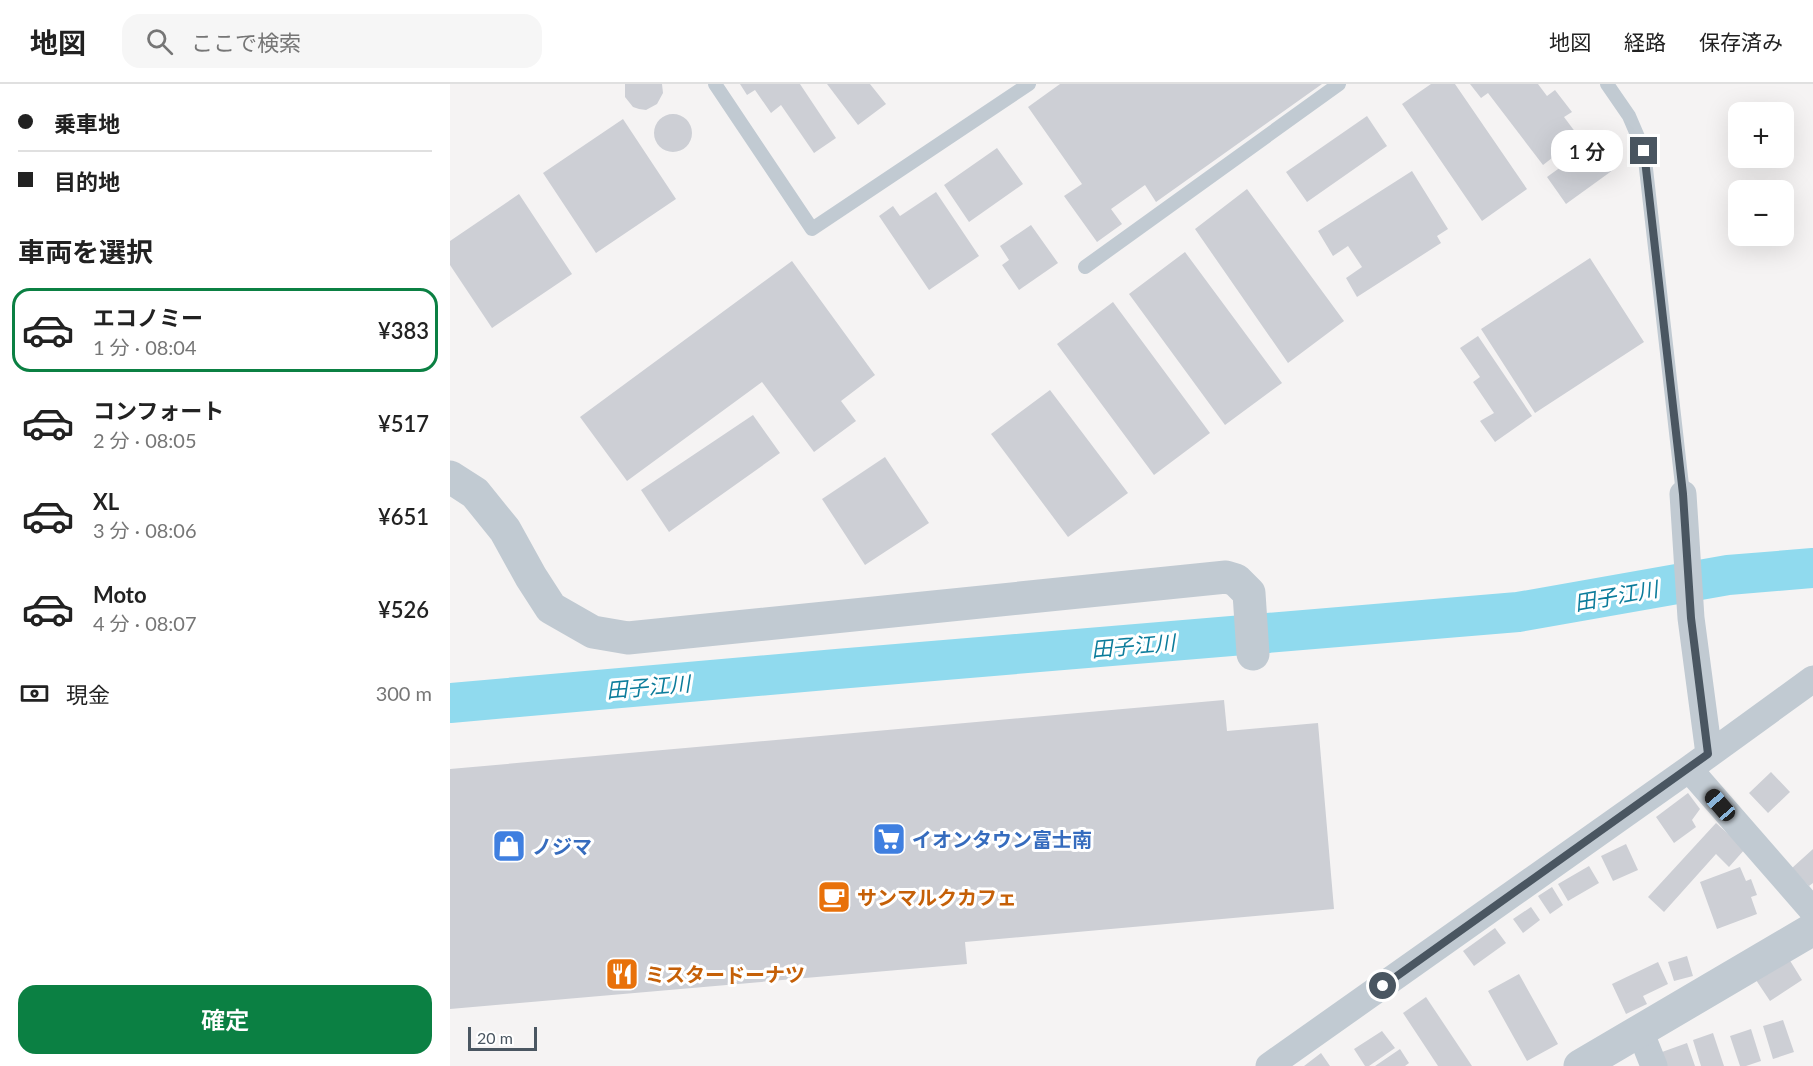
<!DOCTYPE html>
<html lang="ja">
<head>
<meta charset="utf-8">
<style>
  body { margin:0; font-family:Lato,"Noto Sans JP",sans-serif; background:#f6f6f6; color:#222; height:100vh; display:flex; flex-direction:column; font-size:22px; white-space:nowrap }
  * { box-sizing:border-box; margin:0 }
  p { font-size:20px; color:#767676 }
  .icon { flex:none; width:33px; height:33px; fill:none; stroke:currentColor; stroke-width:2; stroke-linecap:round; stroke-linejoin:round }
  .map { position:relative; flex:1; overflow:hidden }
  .sheet { display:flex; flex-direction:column; background:#fff; width:450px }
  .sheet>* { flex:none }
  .hud { display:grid; align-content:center; height:132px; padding:0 18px; background:#fff }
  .controls { position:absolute; left:1278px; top:18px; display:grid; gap:12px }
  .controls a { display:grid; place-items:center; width:66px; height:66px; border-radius:12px; background:#fff; box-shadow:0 6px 24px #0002; font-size:30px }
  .scale { position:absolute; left:18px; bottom:15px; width:69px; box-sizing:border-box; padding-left:6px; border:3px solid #4a5661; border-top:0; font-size:16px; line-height:21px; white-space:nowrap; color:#4a5661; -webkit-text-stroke:4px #fff; paint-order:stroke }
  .end { position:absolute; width:27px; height:27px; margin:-14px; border:8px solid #4a5661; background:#fff; box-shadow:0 0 0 3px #fff }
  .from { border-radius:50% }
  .bubble { position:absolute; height:42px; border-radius:18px; background:#fff; box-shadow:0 6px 24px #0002; font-size:20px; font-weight:600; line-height:42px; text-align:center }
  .car { position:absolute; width:18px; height:36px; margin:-18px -9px; border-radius:8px; box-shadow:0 0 4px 2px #0007; background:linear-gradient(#222 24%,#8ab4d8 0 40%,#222 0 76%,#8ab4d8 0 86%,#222 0) }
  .hud b { display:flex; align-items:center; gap:21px; height:57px; font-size:22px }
  .hud b+b { border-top:2px solid #e0e0e0 }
  .hud i { width:15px; height:15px; background:#222 }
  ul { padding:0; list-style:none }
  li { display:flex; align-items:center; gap:18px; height:84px; margin:0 12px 9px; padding:0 6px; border:3px solid transparent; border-radius:18px }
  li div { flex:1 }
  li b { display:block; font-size:22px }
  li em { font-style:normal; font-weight:600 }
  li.selected { border-color:#0b8043 }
  li>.icon { width:54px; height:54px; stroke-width:1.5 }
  h2 { padding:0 18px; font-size:27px; line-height:72px }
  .pay { display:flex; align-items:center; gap:15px; height:66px; padding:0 18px; font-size:22px }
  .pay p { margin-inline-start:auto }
  .action { display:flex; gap:12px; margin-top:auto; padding:12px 18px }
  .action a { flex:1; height:69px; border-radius:18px; background:#0b8043; color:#fff; font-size:24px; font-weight:600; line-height:69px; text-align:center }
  header { display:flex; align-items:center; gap:36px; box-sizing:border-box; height:84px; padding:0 30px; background:#fff; border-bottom:2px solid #e0e0e0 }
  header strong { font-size:28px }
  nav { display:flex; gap:33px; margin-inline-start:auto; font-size:21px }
  .search { width:420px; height:54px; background:#f6f6f6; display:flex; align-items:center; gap:15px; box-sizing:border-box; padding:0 21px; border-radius:18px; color:#767676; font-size:22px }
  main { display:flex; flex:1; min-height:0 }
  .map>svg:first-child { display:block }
</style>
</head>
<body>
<header>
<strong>地図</strong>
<div class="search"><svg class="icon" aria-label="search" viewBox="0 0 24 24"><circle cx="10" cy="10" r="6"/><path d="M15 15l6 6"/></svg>ここで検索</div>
<nav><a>地図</a><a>経路</a><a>保存済み</a></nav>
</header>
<main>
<section class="sheet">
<div class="hud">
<b><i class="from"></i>乗車地</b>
<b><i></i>目的地</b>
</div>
<h2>車両を選択</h2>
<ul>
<li class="selected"><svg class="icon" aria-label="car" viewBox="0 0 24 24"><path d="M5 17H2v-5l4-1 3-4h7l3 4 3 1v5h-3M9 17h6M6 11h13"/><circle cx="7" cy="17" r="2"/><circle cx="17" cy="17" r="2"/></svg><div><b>エコノミー</b><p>1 分 · 08:04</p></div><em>¥383</em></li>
<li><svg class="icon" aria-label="car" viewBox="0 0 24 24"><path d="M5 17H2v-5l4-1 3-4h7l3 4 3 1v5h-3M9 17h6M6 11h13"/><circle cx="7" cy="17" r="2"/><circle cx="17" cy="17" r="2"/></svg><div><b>コンフォート</b><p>2 分 · 08:05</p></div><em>¥517</em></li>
<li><svg class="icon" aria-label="car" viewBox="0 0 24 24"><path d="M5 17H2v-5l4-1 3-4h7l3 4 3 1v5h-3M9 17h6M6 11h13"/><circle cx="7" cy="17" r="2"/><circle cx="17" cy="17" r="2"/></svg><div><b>XL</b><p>3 分 · 08:06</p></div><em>¥651</em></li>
<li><svg class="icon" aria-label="car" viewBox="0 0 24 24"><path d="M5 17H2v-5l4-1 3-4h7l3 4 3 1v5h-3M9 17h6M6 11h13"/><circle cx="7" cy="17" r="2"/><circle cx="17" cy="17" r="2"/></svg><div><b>Moto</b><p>4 分 · 08:07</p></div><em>¥526</em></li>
</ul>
<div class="pay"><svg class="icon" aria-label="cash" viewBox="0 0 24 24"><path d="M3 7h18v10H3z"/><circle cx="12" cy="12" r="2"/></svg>現金<p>300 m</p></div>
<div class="action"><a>確定</a></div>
</section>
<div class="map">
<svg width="1363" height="982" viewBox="0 0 1363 982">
  <rect width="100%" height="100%" fill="#f5f3f3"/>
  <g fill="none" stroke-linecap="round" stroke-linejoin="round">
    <!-- river -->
    <path stroke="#90daee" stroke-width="40" d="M0 619 387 585 1068 528 1278 491 1363 484"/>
  </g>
  <!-- building -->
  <path fill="#cdcfd5" d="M175 0H212L213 9 207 20 196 26 189 25 183 23 175 13Z
    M290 0H350L386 54 364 69 331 21 321 29 305 6 297 11Z
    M377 0H420L436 20 408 41Z
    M610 0H872L706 118 695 101 661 125 672 140 647 158 614 112 632 100 578 23Z
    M981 0H1005L1077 105 1032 137 952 20Z
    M1020 0H1088L1097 12 1105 6 1122 28 1114 33 1129 53 1093 81 1038 9 1031 14Z
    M204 49a19 19 0 1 1 38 0a19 19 0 1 1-38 0Z
    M917 32 937 62 857 118 836 88Z
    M173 35 226 115 146 169 93 89Z
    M1144 59 1163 86 1116 120 1097 93Z
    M547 64 573 100 519 138 494 101Z
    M962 87 998 145 987 152 991 159 907 213 896 194 912 183 898 162 883 172 868 147Z
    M797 105 894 237 838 279 745 145Z
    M486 108 529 172 479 206 429 132 443 122 450 132Z
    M69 110 122 190 42 244 0 181V157Z
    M581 141 608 179 569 206 552 181 559 176 550 162Z
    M735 168 832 299 775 341 679 210Z
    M1140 174 1194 258 1085 329 1031 245Z
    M342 177 425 291 391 317 406 337 364 368 312 298 177 397 130 333Z
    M663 218 760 349 704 391 607 260Z
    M1028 252 1082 332 1045 358 1030 337 1044 329 1023 298 1030 293 1010 264Z
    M600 306 678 409 618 453 541 350Z
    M303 331 330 369 219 448 191 406Z
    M435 373 479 439 415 481 372 415Z
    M774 616 777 647 868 639 884 825 515 858 517 880 0 925V685Z
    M1321 688 1340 708 1318 729 1299 709Z
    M1238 709 1250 725 1242 736 1246 743 1224 759 1206 733Z
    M1266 739 1295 765 1279 783 1266 770 1214 828 1198 813Z
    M1176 760 1188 786 1163 797 1151 772Z
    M1363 765V799L1359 802 1342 784Z
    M1139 782 1149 799 1118 817 1108 800Z
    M1290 783 1296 797 1301 795 1307 811 1301 813 1307 830 1267 845 1250 798Z
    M1102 803 1113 821 1100 830 1088 812Z
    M1081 823 1090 836 1073 849 1063 835Z
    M1045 844 1056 859 1024 882 1013 867Z
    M1237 872 1243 892 1224 897 1218 878Z
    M1339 875 1352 896 1320 917 1306 896Z
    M1208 878 1218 900 1193 912 1197 920 1176 930 1162 900Z
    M1069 890 1108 960 1077 977 1038 907Z
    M976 913 1022 982H988L953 929Z
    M1333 936 1344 968 1323 975 1313 942Z
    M1301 945 1311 977 1296 982H1290L1280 952Z
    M932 947 945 964 919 982H915L904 965Z
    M1263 949 1274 982H1251L1243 956Z
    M1237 959 1245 982H1217L1212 968Z
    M950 965 959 979 955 982H925Z
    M871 969 880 982H854Z"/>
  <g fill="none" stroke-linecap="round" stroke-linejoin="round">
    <!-- service -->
    <path stroke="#c1cad2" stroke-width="14" d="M265 0 362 145 579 0
      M1157 0 1179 32 1194 67 1233 410
      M635 183 889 0"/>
    <!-- minor -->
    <path stroke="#c1cad2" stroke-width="27" d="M1233 410 1241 534 1259 670
      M1239 685 1363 827
      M1190 947 1204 982
      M819 982 1239 685 1363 595"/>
    <!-- tertiary -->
    <path stroke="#c1cad2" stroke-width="33" d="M0 393 25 409 55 446 81 493 101 524 143 548 178 554 776 493 786 496 799 509 803 570
      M1130 982 1363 845"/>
  </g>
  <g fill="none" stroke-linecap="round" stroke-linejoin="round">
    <!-- route -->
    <path stroke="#4a5661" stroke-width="8" d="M933 902 1258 670 1241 534 1233 410 1194 67"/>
  </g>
  <!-- icons -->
  <defs>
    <g id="supermarket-square" transform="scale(1.725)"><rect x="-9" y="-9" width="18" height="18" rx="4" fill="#3f7fe0" stroke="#fff"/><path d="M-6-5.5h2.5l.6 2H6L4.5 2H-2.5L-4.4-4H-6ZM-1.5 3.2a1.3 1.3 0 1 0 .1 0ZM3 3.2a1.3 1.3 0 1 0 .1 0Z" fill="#fff"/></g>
    <g id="shop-square" transform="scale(1.725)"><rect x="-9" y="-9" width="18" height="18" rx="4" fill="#3f7fe0" stroke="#fff"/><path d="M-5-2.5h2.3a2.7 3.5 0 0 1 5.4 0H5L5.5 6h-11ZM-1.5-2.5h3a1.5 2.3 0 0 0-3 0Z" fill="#fff"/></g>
    <g id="cafe-square" transform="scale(1.725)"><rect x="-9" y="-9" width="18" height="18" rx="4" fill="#e8710a" stroke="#fff"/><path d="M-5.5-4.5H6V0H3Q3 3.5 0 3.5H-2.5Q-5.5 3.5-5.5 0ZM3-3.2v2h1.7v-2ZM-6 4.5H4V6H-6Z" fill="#fff"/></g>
    <g id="restaurant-square" transform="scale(1.725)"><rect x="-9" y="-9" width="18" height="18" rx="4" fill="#e8710a" stroke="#fff"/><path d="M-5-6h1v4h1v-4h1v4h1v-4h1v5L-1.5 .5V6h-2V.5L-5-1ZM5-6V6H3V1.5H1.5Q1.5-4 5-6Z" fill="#fff"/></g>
  </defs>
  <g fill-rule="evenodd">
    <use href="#supermarket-square" x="439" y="755"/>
    <use href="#shop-square" x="59" y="762"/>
    <use href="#cafe-square" x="384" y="813"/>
    <use href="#restaurant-square" x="172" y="890"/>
  </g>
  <g text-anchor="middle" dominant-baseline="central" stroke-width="6" stroke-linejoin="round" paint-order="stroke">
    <!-- shop labels -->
    <g font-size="20" font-weight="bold" fill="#366cbe" stroke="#fff" text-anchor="start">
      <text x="462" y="755">イオンタウン富士南</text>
      <text x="82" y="762">ノジマ</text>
    </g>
    <!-- food labels -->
    <g font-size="20" font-weight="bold" fill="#c56008" stroke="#fff" text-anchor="start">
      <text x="407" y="813">サンマルクカフェ</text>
      <text x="195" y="890">ミスタードーナツ</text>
    </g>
    <!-- water labels -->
    <g font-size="21" font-style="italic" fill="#0c7c9b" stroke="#fff">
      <text transform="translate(1166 511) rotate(-10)">田子江川</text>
      <text transform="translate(683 561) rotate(-5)">田子江川</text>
      <text transform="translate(198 602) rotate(-5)">田子江川</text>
    </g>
  </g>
</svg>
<div class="controls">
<a>+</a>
<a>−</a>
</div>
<div class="scale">20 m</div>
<i class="end from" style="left:933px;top:902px"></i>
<i class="end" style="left:1194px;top:67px"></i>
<div class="bubble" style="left:1101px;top:46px;width:72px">1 分</div>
<i class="car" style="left:1270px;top:721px;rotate:319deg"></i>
</div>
</main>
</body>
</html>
